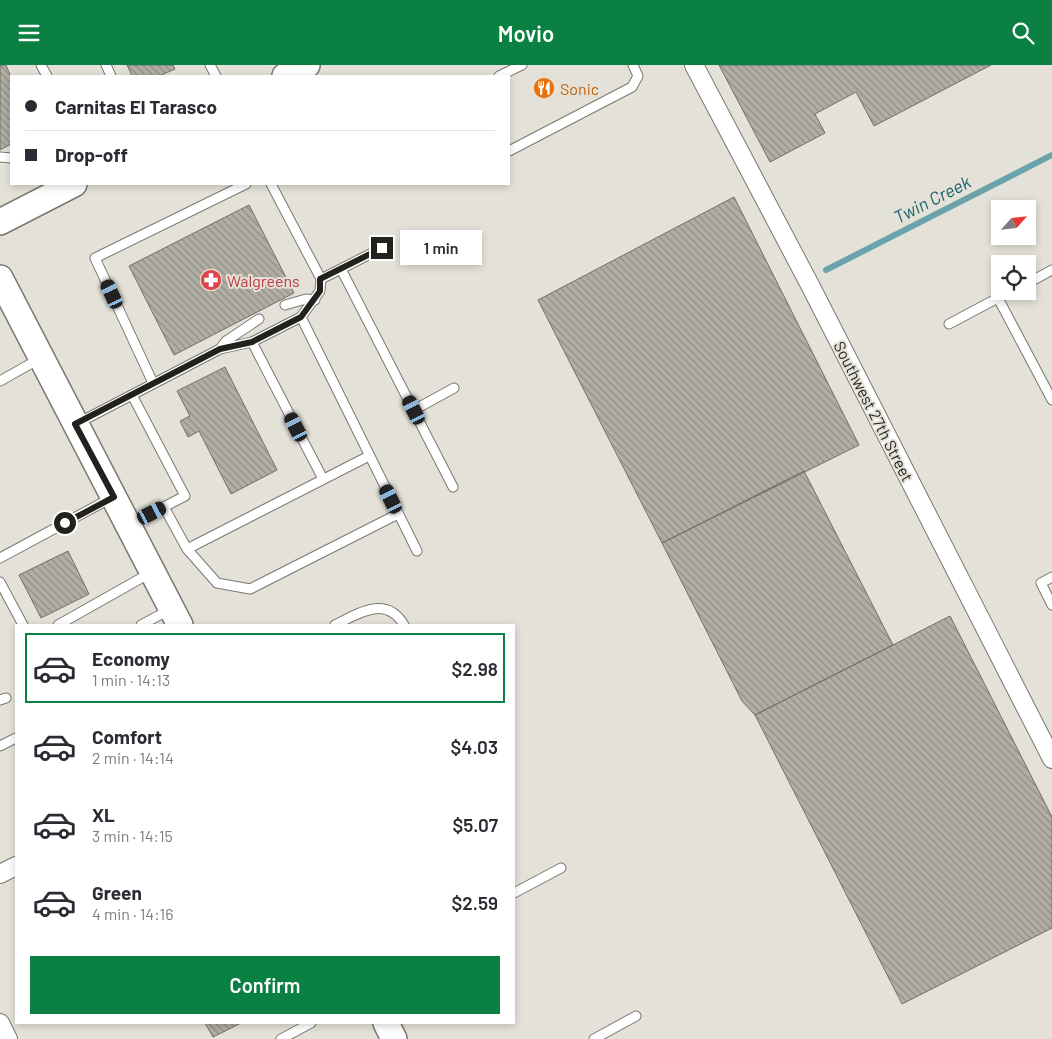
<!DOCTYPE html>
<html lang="en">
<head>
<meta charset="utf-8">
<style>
  body { margin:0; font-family:Barlow,sans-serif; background:#f2f2f3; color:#2b2b33; height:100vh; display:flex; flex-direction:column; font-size:19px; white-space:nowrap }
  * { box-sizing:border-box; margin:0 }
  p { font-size:16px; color:#7c7c81 }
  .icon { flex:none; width:28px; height:28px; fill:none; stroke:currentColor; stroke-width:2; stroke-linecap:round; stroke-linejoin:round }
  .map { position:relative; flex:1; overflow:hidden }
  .panel { position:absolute; left:15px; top:559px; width:500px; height:400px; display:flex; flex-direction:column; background:#fff; border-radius:0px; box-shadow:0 2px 8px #0003 }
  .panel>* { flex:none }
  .top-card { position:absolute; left:10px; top:10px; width:500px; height:110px; border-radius:0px; box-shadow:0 2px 8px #0003; display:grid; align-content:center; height:110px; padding:0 15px; background:#fff }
  .needle { width:32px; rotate:63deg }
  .fabs { position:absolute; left:991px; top:135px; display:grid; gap:10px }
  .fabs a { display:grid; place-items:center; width:45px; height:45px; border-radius:0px; background:#fff; box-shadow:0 2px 8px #0003; font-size:25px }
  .end { position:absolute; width:22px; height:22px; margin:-11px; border:6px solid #22211d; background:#fff; box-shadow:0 0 0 2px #fff }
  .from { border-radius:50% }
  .bubble { position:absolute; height:35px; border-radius:0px; background:#fff; box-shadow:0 2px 8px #0003; font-size:16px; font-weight:600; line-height:35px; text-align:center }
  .car { position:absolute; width:15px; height:30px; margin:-15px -8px; border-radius:6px; box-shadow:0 0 4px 1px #0007; background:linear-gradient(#222 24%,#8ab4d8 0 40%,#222 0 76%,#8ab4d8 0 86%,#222 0) }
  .top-card b { display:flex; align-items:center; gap:18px; height:48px; font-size:19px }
  .top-card b+b { border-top:1px solid #e1e1e2 }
  .top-card i { width:12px; height:12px; background:#2b2b33 }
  ul { padding:9px 0 0; list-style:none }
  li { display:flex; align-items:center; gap:15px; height:70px; margin:0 10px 8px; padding:0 5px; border:2px solid transparent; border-radius:0px }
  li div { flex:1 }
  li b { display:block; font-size:19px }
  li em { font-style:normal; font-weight:600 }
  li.on { border-color:#0b8043 }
  li>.icon { width:45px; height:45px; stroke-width:1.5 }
  .action { display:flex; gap:10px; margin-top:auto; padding:10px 15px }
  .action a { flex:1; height:58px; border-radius:0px; background:#0b8043; color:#fff; font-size:20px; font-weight:600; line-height:58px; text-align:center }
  header { display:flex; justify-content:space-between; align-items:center; height:65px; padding:0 15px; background:#0b8043; color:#fff; font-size:22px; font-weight:600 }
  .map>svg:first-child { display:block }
</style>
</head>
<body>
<header><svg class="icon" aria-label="menu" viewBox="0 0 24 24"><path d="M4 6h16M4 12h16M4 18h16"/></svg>Movio<svg class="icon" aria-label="search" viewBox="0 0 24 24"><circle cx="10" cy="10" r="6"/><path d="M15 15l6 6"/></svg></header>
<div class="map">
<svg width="1052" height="974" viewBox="0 0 1052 974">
  <defs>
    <pattern id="building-back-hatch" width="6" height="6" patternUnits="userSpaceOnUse" patternTransform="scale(1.25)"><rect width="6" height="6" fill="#b1aea4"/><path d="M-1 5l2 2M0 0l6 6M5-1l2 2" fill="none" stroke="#908d85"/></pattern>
  </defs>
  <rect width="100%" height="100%" fill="#e4e2d8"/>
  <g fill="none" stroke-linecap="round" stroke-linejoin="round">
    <!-- stream -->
    <path stroke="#6aa3ab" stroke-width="6" d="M826 205 1052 90"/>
  </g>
  <!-- building -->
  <path fill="url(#building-back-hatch)" stroke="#727067" d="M0 0H6L11 12V79L0 85Z
    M127 0H173L175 4 159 11H132Z
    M719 0H991L874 61 856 27 815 49 825 68 770 97Z
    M734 132 859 380 662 478 538 235Z
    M249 140 294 228 174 290 129 201Z
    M225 302 277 405 231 429 199 366 188 372 180 356 190 351 177 326Z
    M804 406 893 580 755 650 742 636 662 478Z
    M68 486 89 529 41 553 19 510Z
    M950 551 1052 752V863L902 939 755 650Z
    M205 958H241L213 972Z"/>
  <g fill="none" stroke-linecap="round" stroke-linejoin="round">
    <!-- lane casing -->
    <g stroke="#7a786f" stroke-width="11">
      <path id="lane" d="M41 0 47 11
        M106 0 111 11
        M210 0 216 11
        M499 11 522 0
        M509 86 632 22 638 11 633 0
        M0 92 11 93
        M341 204 453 422
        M321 214 382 183
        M1028 218 1052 205
        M998 233 1052 335
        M285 240 306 234 315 235
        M301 252 417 486
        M949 259 1011 226
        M252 277 323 414
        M220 284 226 276 259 254
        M0 316 41 293
        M153 318 95 193 246 119
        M414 345 454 323
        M78 358 220 284 252 277 301 252 320 226 321 214 271 119
        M369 391 187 484 217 518 250 524 398 449
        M164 442 187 484
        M129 460 185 431 132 330
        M0 493 113 432
        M1052 512 1041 518 1052 540
        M0 517 23 560
        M58 560 152 507
        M141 560 171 544
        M335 560C359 548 386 530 404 560
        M0 635 6 633
        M0 681 16 673
        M514 828 561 803
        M281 974 311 958
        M594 974 636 951"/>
    </g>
    <!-- street casing -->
    <g stroke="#7a786f" stroke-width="20">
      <path id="street" d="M694 0 811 222 1052 694
        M0 809 16 801
        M0 958 8 974"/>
    </g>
    <!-- secondary casing -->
    <g stroke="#7a786f" stroke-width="28">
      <path id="secondary" d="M285 11 307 0
        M0 157 74 119
        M0 213 180 560
        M386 958 394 974"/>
    </g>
    <!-- lane -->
    <use href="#lane" stroke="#fff" stroke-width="9"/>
    <!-- street -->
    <use href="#street" stroke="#fff" stroke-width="18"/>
    <!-- secondary -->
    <use href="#secondary" stroke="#fff" stroke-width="25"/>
  </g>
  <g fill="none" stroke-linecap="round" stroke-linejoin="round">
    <!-- route -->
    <path stroke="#22211d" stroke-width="6" d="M65 458 114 432 75 359 220 284 252 277 301 252 320 226V214L382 183"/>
  </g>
  <!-- icons -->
  <defs>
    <g id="restaurant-disc" transform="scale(1.125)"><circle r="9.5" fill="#e8710a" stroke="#e4e2d8"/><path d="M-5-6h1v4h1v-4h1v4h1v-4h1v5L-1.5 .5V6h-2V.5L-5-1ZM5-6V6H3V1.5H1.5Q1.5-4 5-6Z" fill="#fff"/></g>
    <g id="pharmacy-disc" transform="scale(1.125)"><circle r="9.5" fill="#e0444e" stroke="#e4e2d8"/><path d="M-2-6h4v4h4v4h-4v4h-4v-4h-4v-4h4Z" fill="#fff"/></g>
  </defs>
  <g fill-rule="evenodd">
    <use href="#restaurant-disc" x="544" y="23"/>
    <use href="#pharmacy-disc" x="211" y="215"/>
  </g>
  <g text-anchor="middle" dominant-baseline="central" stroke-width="4" stroke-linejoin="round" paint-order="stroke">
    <!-- food labels -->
    <g font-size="16" fill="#c56008" stroke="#e4e2d8" text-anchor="start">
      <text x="560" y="23">Sonic</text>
    </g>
    <!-- health labels -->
    <g font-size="16" fill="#be3a42" stroke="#e4e2d8" text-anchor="start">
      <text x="227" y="215">Walgreens</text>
    </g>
    <!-- street labels -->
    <g font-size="16" fill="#22211d" stroke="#e4e2d8">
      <text transform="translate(874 346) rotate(63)">Southwest 27th Street</text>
    </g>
    <!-- water labels -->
    <g font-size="18" font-style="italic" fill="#14626c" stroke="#e4e2d8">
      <text transform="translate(932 134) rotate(-27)">Twin Creek</text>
    </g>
  </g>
</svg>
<div class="fabs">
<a><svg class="needle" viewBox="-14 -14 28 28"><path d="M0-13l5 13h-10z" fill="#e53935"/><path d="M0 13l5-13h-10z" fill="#7c7c81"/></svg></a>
<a><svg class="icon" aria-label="locate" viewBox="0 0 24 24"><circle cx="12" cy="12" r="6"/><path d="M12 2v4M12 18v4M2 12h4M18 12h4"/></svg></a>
</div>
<i class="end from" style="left:65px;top:458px"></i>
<i class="end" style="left:382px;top:183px"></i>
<div class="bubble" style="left:400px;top:165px;width:82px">1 min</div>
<i class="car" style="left:112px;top:229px;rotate:335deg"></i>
<i class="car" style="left:414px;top:345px;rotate:333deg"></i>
<i class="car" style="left:296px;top:362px;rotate:333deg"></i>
<i class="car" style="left:391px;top:434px;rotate:334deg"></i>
<i class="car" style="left:152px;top:448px;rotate:63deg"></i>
<div class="top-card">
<b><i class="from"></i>Carnitas El Tarasco</b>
<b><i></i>Drop-off</b>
</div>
<section class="panel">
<ul>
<li class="on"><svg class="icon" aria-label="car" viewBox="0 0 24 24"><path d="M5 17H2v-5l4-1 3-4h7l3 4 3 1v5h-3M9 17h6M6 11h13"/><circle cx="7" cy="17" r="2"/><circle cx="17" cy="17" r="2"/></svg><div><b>Economy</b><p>1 min · 14:13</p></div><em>$2.98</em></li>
<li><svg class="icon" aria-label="car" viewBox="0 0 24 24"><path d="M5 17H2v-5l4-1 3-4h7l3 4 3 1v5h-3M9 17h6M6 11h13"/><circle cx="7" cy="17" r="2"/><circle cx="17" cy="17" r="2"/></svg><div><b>Comfort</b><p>2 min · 14:14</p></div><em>$4.03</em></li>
<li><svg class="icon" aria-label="car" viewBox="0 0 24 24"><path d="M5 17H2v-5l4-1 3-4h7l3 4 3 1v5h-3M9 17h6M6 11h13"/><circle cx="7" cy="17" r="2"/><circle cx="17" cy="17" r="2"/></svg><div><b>XL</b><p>3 min · 14:15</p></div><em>$5.07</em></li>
<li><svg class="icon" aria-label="car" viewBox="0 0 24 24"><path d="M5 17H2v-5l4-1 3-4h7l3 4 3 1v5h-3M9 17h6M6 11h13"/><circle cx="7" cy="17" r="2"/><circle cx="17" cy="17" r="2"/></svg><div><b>Green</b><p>4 min · 14:16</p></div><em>$2.59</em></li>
</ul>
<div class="action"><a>Confirm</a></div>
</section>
</div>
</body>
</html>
